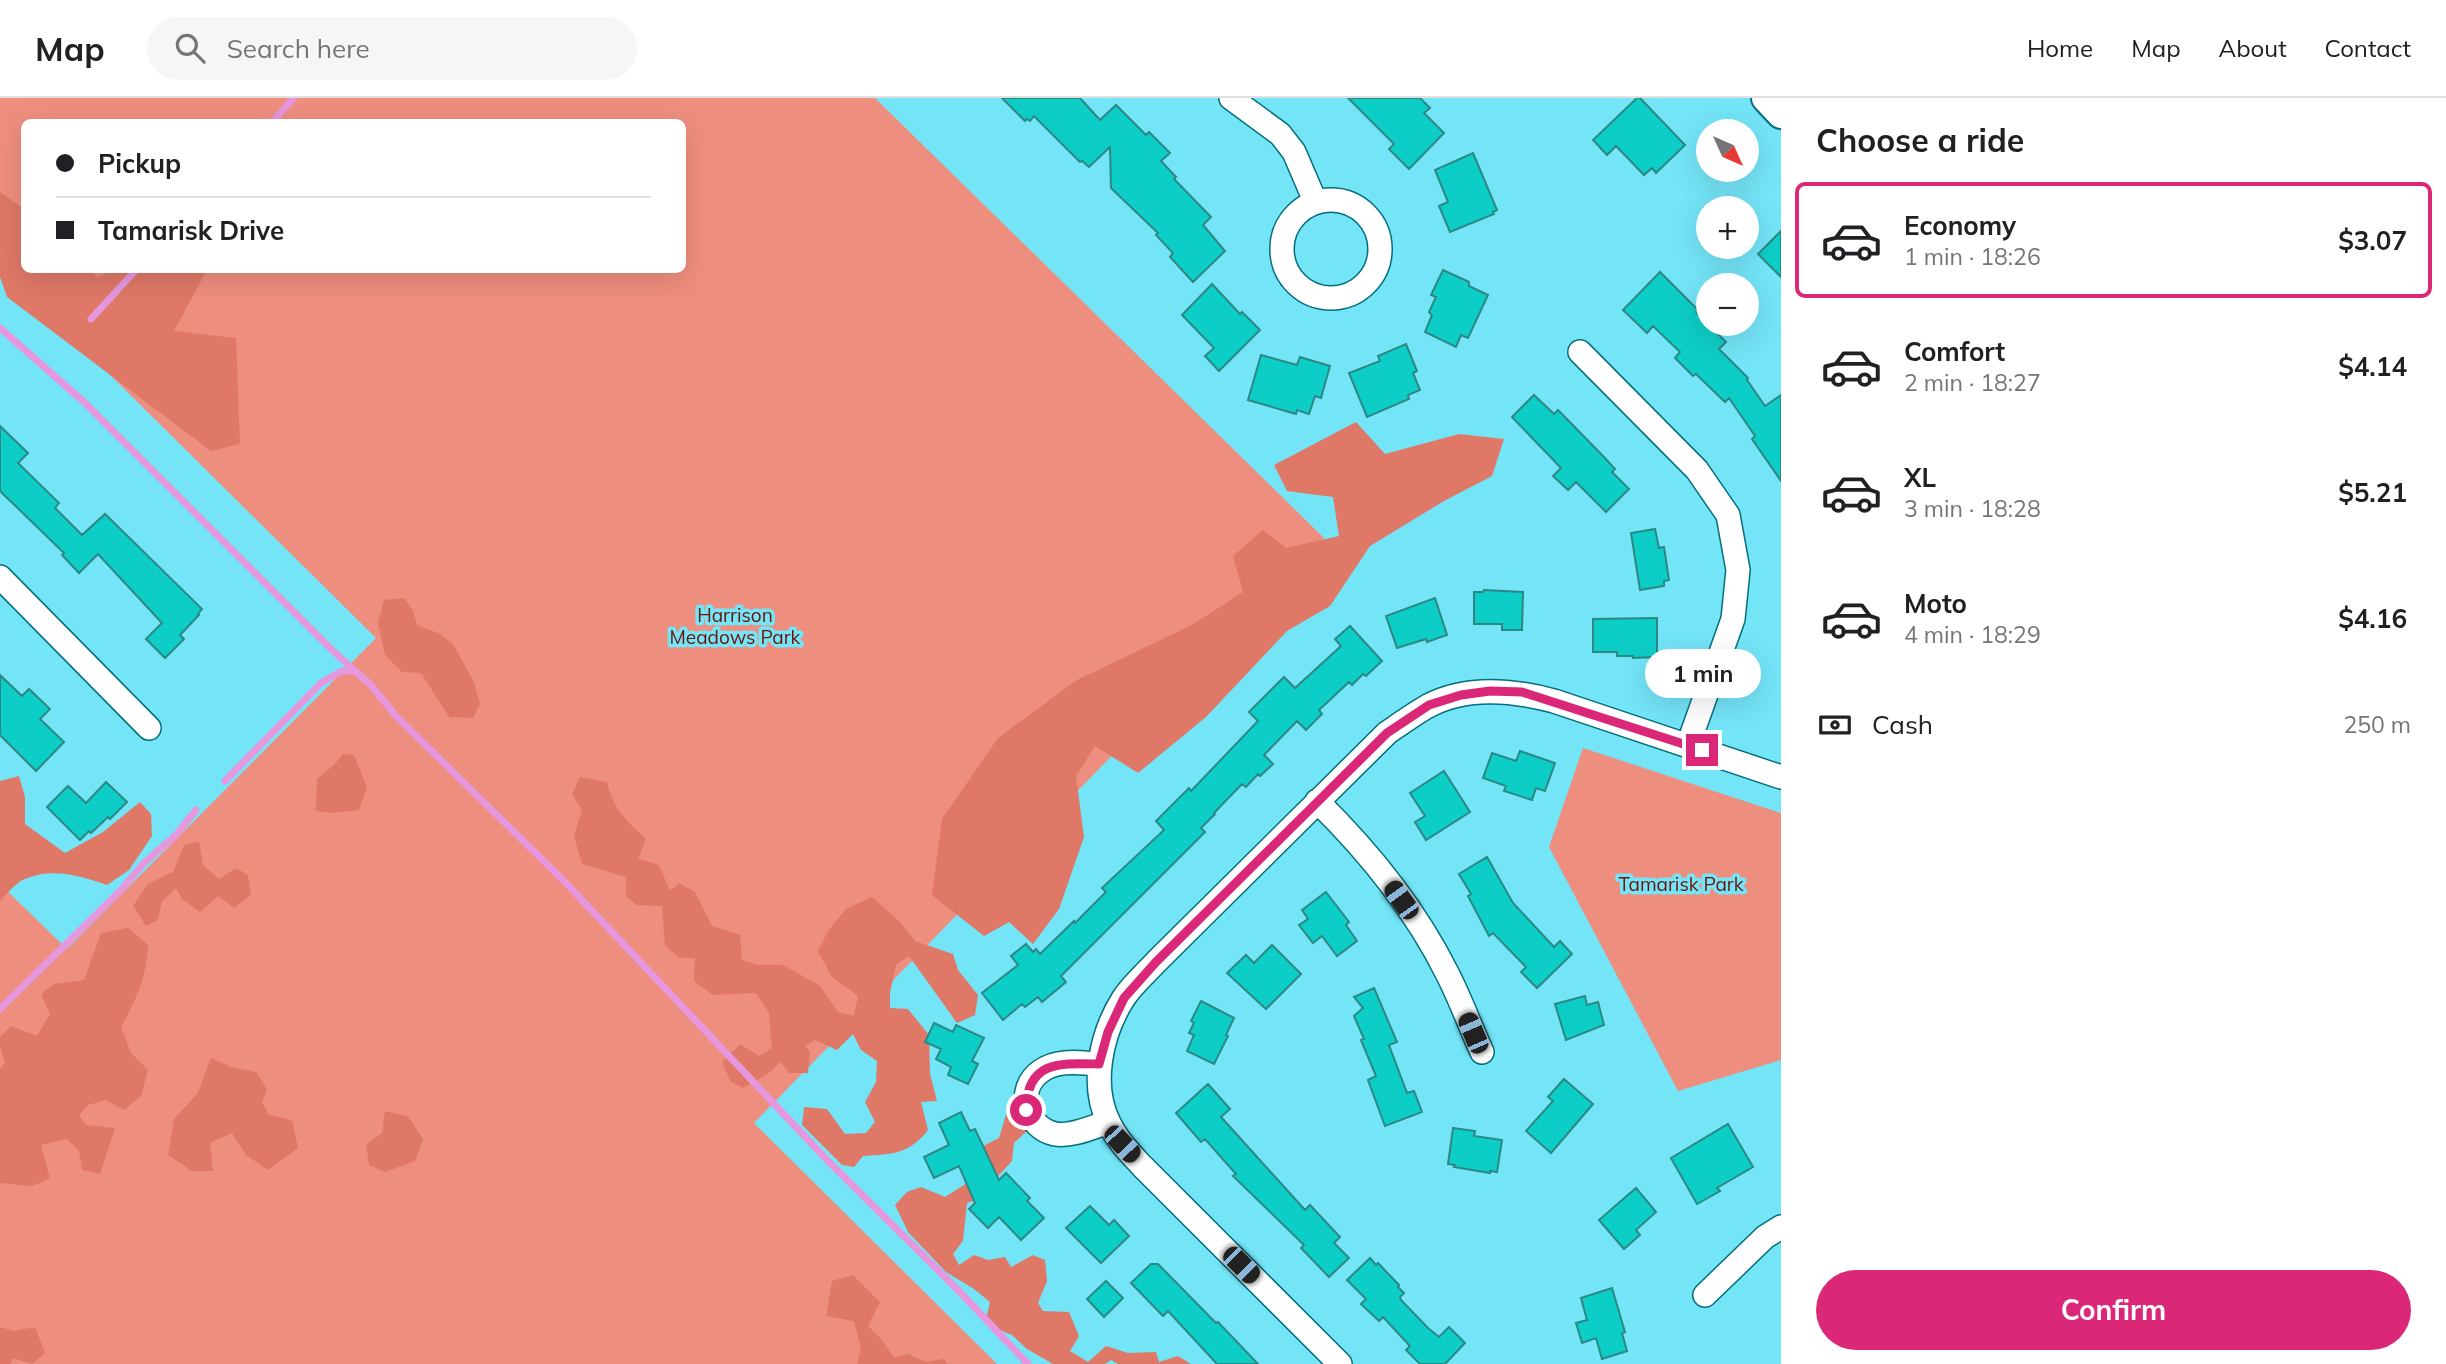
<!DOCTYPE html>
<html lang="en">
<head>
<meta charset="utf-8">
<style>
  body { margin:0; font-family:Mulish,sans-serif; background:#f6f6f6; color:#202124; height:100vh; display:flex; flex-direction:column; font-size:26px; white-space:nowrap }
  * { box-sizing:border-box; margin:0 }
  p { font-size:23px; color:#757577 }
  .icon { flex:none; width:38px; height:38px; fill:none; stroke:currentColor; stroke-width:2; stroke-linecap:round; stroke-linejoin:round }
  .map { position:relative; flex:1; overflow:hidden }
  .sheet { display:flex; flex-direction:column; background:#fff; width:665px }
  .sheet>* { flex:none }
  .top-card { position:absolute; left:21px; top:21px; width:665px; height:154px; border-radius:10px; box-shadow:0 7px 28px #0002; display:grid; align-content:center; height:154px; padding:0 35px; background:#fff }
  .needle { width:46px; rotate:135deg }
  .tools { position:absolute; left:1696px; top:21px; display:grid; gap:14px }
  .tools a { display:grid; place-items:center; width:63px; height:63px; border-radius:50%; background:#fff; box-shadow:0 7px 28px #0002; font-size:35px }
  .end { position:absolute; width:32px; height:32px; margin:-16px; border:9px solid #db2777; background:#fff; box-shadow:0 0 0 4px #fff }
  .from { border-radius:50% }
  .bubble { position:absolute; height:49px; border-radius:24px; background:#fff; box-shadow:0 7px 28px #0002; font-size:23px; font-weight:700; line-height:49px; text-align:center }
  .car { position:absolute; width:21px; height:42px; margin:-21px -10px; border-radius:9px; box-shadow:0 0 5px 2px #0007; background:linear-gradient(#222 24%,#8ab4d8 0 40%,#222 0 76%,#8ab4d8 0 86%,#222 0) }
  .top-card b { display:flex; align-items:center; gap:24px; height:66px; font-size:26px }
  .top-card b+b { border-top:2px solid #e0e0e0 }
  .top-card i { width:18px; height:18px; background:#202124 }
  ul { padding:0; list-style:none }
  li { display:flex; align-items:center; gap:21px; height:116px; margin:0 14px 10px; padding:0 21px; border:4px solid transparent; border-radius:10px }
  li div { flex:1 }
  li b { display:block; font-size:26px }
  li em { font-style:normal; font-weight:700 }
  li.current { border-color:#db2777 }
  li>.icon { width:63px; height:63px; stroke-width:1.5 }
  h2 { padding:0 35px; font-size:32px; line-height:84px }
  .pay { display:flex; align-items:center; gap:18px; height:77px; padding:0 35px; font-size:26px }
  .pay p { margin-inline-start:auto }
  .primary-button { display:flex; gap:14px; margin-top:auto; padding:14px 35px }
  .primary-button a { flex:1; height:80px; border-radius:42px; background:#db2777; color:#fff; font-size:28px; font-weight:700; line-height:80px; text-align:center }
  header { display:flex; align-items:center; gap:42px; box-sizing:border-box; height:98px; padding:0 35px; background:#fff; border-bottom:2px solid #e0e0e0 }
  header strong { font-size:33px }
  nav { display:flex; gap:38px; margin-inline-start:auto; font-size:24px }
  .search { width:490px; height:63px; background:#f6f6f6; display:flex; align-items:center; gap:18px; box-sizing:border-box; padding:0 24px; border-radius:38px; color:#757577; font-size:26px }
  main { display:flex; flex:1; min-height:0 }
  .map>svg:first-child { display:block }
</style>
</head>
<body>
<header>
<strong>Map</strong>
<div class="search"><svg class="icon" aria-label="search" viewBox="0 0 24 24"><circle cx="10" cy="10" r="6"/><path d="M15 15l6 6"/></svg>Search here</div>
<nav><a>Home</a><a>Map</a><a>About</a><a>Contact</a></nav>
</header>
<main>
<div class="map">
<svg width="1781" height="1266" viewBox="0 0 1781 1266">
  <rect width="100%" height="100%" fill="#74e4f7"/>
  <!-- green -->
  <path fill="#ee8e7e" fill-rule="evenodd" d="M0 0H875L1324 440 754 1025 997 1266H0V786L67 851 376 540 0 168ZM24 24H682V172H24Z
    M1583 650 1781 715V962L1678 993 1549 749Z"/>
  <!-- forest -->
  <path fill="#df7867" d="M0 94 24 111V172H91L97 179 112 172H207L174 233 236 240 240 346 211 353 7 199 0 179Z
    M1356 324 1385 356 1459 336 1504 341 1492 378 1444 403 1370 448 1330 508 1287 533 1206 619 1138 675 1095 648 1076 678 1084 739 1059 811 1033 846 1009 824 984 838 932 797 942 721 998 640 1077 582 1192 527 1243 494 1233 458 1263 432 1286 450 1339 438 1333 399 1287 393 1274 367Z
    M404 500 413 513 417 527 438 535 453 546 474 584 480 606 473 620 449 619 421 575 402 574 385 557 378 525 384 502Z
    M343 656 354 657 367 689 359 712 332 715 316 713 317 681 334 667Z
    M19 678 25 699V726L65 755 103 734 140 704 151 716 152 738 129 772 107 787C82 778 52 769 25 781 16 784 7 796 0 803V683Z
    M580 679 607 684C613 711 626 722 646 741L638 761 659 767 670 793 679 785 695 794 712 828 740 837 742 862 757 867H783L819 887 838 914 854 918 858 898 832 879 818 853 828 833 846 811 872 799 899 823 915 843 953 856 958 872 978 897 975 917 957 925 909 858 896 867 890 895V910L908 911 929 937 930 976 937 1003 921 1004 928 1032C908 1057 892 1056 863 1058L854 1069 842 1067 802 1027 804 1009 827 1011 845 1036 866 1035 875 1024 865 1004 876 984 877 963 861 952 853 936 837 952 815 942 805 948 810 954 808 975H789L781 964 769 975 743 990 731 984 722 964 740 946 759 958 772 950 769 915 756 895 713 897 694 883 695 860H679L665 847 662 808 637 807 626 798V779L582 766 574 738 582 712 572 696Z
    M199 744 203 767 219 781 236 770 248 777 251 797 234 810 218 798 200 814 182 801 176 790 162 803 158 822 146 828 133 808 148 786 173 774 184 747Z
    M128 830 148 847C147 878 136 902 121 929L131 955 148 972 141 998 124 1012 106 1002 88 1007 79 1017 86 1027 115 1030 100 1076 82 1072 79 1053 67 1041 41 1047 50 1080 33 1088 0 1085V971L5 965 0 948V939L11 928 37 938 50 916 41 896 54 886 84 882 101 835Z
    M211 960 231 969 256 974 267 991 262 1004 269 1017 292 1022 298 1050 268 1072 246 1057 232 1035 210 1045 213 1073H192L168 1057 174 1021 198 995Z
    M1009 1007 1023 1015 1027 1033 1014 1045 1012 1063 976 1102 967 1105 963 1143 953 1156 959 1167 974 1157 988 1162 1005 1159 1011 1169 1033 1157 1045 1162 1047 1183 1038 1205 1043 1213 1069 1214 1079 1238 1070 1253 1088 1264 1106 1248 1128 1255 1156 1254 1159 1264 1178 1258 1191 1266H1118L1111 1262 1105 1266H1053L1027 1251 1012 1237 985 1226 990 1204 974 1191 946 1174 908 1134 895 1107 907 1094 921 1089 945 1099 978 1078 983 1048 999 1040Z
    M385 1013 408 1018 423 1041 415 1063 385 1074 369 1067 366 1047 382 1035Z
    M853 1177 880 1204 868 1228 882 1242 894 1260 908 1256 926 1264 944 1261 948 1266H857L861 1250 854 1223 826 1218 832 1183Z
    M0 1229 14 1233 35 1229 45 1255 32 1266 13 1260 10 1266H0Z"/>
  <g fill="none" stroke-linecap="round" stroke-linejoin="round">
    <!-- stream -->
    <path stroke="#e697dd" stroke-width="7" d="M272 24 294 0
      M91 221 136 172
      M0 230 84 304 332 552 355 573
      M225 683 321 585 342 573H355L370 586 396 618 564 783 827 1062 958 1192 1028 1266
      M0 911 120 793 144 765 176 737 196 712"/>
  </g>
  <!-- building -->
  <path fill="#0dcec7" stroke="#2c8884" stroke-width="2" d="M1002 0H1080L1100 22 1116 7 1146 37 1149 34 1170 55 1161 63 1176 79 1174 81 1211 119 1203 127 1225 153 1193 184 1170 159 1173 155 1156 137 1158 135 1111 90 1110 49 1089 69 1082 63 1080 64 1034 18 1030 23 1027 21 1025 23Z
    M1348 0H1420L1430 10 1424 15 1444 35 1409 71 1389 51 1394 46Z
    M1637 0H1640L1685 47 1656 75 1652 70 1644 77 1616 48 1607 57 1593 42Z
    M1473 55 1497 112 1493 114 1494 116 1450 134 1439 108 1448 104 1435 72Z
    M1781 133V179L1758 156Z
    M1443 172 1469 184V188L1488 197 1468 240 1461 237 1456 249 1425 234 1432 217 1429 214 1436 199 1431 197Z
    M1660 174 1698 212 1696 214 1726 244 1719 251 1748 280 1747 282 1765 308 1781 297V383L1752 341 1755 338 1729 300 1725 304 1696 276 1693 278 1675 260 1680 254 1653 228 1647 235 1623 212Z
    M1212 186 1240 216 1242 214 1260 232 1219 273 1205 258 1214 250 1182 217Z
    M1406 246 1417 273 1413 275 1420 292 1408 297 1409 301 1367 319 1349 275 1380 263 1378 258Z
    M1261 257 1297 267 1300 259 1330 268 1321 300 1315 298 1309 316 1297 312 1296 316 1248 302Z
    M1534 297 1554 316 1558 312 1604 359 1615 371 1612 374 1629 391 1606 414 1576 384 1568 392 1553 378 1561 370 1512 319Z
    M0 328 28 355 18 365 59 405 55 410 82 437 105 416 202 511 198 516 199 517 180 537 184 541 165 560 146 541 162 525 98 456 79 475 62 457 64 455 0 393Z
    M1655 431 1659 450 1664 449 1669 482 1664 483V488L1640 492 1631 435Z
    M1484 492 1523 494 1522 532H1502V526H1474V494H1483Z
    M1435 500 1447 537 1427 544 1426 541 1397 550 1386 518Z
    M1657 520V559L1633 560V558H1617V554H1593V521Z
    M1350 528 1382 563 1366 578 1363 576 1352 587 1349 584 1319 612 1322 616 1306 632 1297 623 1264 657 1273 666 1260 678 1258 676 1246 689 1242 686 1214 715 1215 716 1201 730 1205 734 1061 878 1066 884 1042 904 1038 899 1025 909 1022 906 1003 922 982 895 1018 867 1011 858 1026 846 1033 854 1036 851 1040 856 1074 823 1075 825 1106 794 1102 790 1164 732 1156 723 1189 690 1191 693 1258 623 1249 614 1284 579 1295 590 1341 548 1335 541Z
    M0 577 22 598 29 591 50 611 40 621 64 644 36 673 0 637Z
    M1520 653 1555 665 1545 693 1536 690 1532 702 1504 693 1506 688 1483 680 1492 655 1516 663Z
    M1444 673 1470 714 1426 742 1415 724 1425 718 1410 695Z
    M106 684 127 704 110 721 108 719 91 735 89 733 80 742 47 709 68 688 86 705Z
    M1487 759 1513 805 1554 849 1560 843 1572 856 1537 890 1521 874 1526 869 1493 835 1489 838 1468 798 1471 796 1459 776Z
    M1326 794 1349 824 1346 827 1357 843 1337 858 1322 838 1313 845 1299 827 1308 821 1302 812Z
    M1272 847 1301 876 1266 911 1227 875 1246 857 1254 865Z
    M1374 890 1397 944 1389 947 1407 995 1414 993 1422 1014 1385 1028 1368 982 1376 978 1361 942 1364 941 1354 918 1363 910 1354 899Z
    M1585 898 1587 907 1598 904 1604 927 1566 942 1555 906Z
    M1201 903 1234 920 1226 937 1228 938 1214 966 1187 953 1194 937 1189 935 1194 925 1191 923Z
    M934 925 953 934 956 927 984 940 972 963 978 966 968 986 948 977 951 969 936 961 941 951 925 944Z
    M1564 981 1593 1006 1551 1055 1526 1033 1553 1003 1548 999Z
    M1208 986 1230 1011 1221 1019 1305 1112 1310 1107 1340 1139 1334 1145 1349 1160 1329 1179 1301 1150 1304 1147 1233 1078 1236 1076 1205 1041 1201 1044 1176 1015Z
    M961 1014 970 1033 975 1031 999 1082 1006 1075 1030 1100 1027 1103 1044 1120 1021 1142 999 1119 988 1130 969 1111 975 1105 959 1068 934 1080 924 1059 949 1047 939 1025Z
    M1728 1026 1753 1069 1717 1090 1720 1093 1697 1106 1671 1060Z
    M1453 1030 1475 1033 1474 1038 1502 1042 1497 1074 1490 1073V1075L1454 1069 1455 1067 1448 1066Z
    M1636 1090 1656 1114 1636 1132 1640 1137 1624 1151 1599 1122Z
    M1090 1108 1109 1127 1114 1122 1129 1138 1101 1165 1066 1130Z
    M1370 1160 1376 1167 1378 1165 1399 1187 1398 1189 1404 1195 1400 1199 1401 1202 1428 1230 1439 1239 1449 1229 1465 1245 1445 1266H1420L1406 1252 1410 1248 1383 1219 1379 1223 1361 1206 1366 1201 1347 1182Z
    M1151 1166H1158L1216 1225 1218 1224 1258 1266H1217L1168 1213 1163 1218 1131 1185Z
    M1106 1183 1123 1200 1104 1219 1087 1201Z
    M1612 1190 1625 1234 1622 1235 1627 1253 1602 1261 1596 1240 1582 1245 1576 1225 1587 1222 1581 1200Z"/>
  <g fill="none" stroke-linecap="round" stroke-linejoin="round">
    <!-- minor casing -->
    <g stroke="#046e7c" stroke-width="26">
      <path id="minor" d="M1231 0 1280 36 1294 54 1315 103
        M1282 151a49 49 0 1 1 98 0a49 49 0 1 1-98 0Z
        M1580 254 1697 372 1728 417 1738 472 1733 521 1688 647
        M0 479 149 630
        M1317 703C1368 753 1415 811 1447 875 1460 900 1470 928 1482 954
        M1099 966C1080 965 1058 961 1041 973 1015 991 1026 1030 1055 1036 1071 1039 1093 1029 1108 1024
        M1705 1197 1765 1139 1781 1129
        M1340 1266 1142 1068C1130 1055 1117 1042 1109 1025 1090 987 1101 936 1123 901 1131 888 1145 876 1156 864L1387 635C1400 626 1414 616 1428 608 1467 587 1513 592 1554 603L1781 679"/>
    </g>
    <!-- tertiary casing -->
    <g stroke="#046e7c" stroke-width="32">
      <path id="tertiary" d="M1766 0 1781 16"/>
    </g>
    <!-- minor -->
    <use href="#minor" stroke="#fff" stroke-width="23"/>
    <!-- tertiary -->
    <use href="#tertiary" stroke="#fff" stroke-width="28"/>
  </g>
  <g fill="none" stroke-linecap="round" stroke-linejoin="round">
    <!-- route -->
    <path stroke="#db2777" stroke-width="9" d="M1026 1012C1027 962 1060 965 1099 966L1108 934 1124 900 1156 864 1387 635 1429 607 1461 597 1490 593 1522 594 1702 652"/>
  </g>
  <g text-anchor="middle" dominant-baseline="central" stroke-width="7" stroke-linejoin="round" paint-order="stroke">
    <!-- park labels -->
    <g font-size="19" fill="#6f1207" stroke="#74e4f7">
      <text x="735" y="517">Harrison<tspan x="735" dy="22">Meadows Park</tspan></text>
      <text x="1681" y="786">Tamarisk Park</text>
    </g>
  </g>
</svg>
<div class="tools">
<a><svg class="needle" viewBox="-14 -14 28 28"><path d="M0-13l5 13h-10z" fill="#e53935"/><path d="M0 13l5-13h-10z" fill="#757577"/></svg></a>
<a>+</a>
<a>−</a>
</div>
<i class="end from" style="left:1026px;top:1012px"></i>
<i class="end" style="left:1702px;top:652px"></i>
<div class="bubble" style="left:1645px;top:551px;width:116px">1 min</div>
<i class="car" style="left:1401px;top:802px;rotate:324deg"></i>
<i class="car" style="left:1473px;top:935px;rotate:337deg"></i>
<i class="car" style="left:1122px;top:1046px;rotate:137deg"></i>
<i class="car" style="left:1241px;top:1167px;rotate:135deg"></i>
<div class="top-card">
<b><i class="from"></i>Pickup</b>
<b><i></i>Tamarisk Drive</b>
</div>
</div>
<section class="sheet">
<h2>Choose a ride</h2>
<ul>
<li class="current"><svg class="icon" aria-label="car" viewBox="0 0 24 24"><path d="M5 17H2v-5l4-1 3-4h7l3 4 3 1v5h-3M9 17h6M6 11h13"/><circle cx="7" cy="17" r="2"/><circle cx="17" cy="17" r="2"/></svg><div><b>Economy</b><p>1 min · 18:26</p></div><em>$3.07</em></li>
<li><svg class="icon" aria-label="car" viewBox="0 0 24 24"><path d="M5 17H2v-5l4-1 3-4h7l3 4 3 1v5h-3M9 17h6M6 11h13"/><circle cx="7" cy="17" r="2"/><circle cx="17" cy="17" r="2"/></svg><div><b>Comfort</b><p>2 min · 18:27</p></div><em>$4.14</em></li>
<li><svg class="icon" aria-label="car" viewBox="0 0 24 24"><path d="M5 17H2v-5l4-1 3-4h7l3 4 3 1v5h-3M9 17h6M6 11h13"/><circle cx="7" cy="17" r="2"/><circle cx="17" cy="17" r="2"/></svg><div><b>XL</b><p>3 min · 18:28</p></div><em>$5.21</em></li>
<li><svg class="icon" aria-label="car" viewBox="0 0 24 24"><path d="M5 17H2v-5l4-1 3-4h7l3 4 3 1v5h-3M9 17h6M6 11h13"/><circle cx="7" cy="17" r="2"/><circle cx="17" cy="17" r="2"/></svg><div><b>Moto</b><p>4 min · 18:29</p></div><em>$4.16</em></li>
</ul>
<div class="pay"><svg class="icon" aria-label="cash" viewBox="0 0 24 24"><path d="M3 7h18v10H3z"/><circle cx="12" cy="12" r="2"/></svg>Cash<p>250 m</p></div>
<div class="primary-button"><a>Confirm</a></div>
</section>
</main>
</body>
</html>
